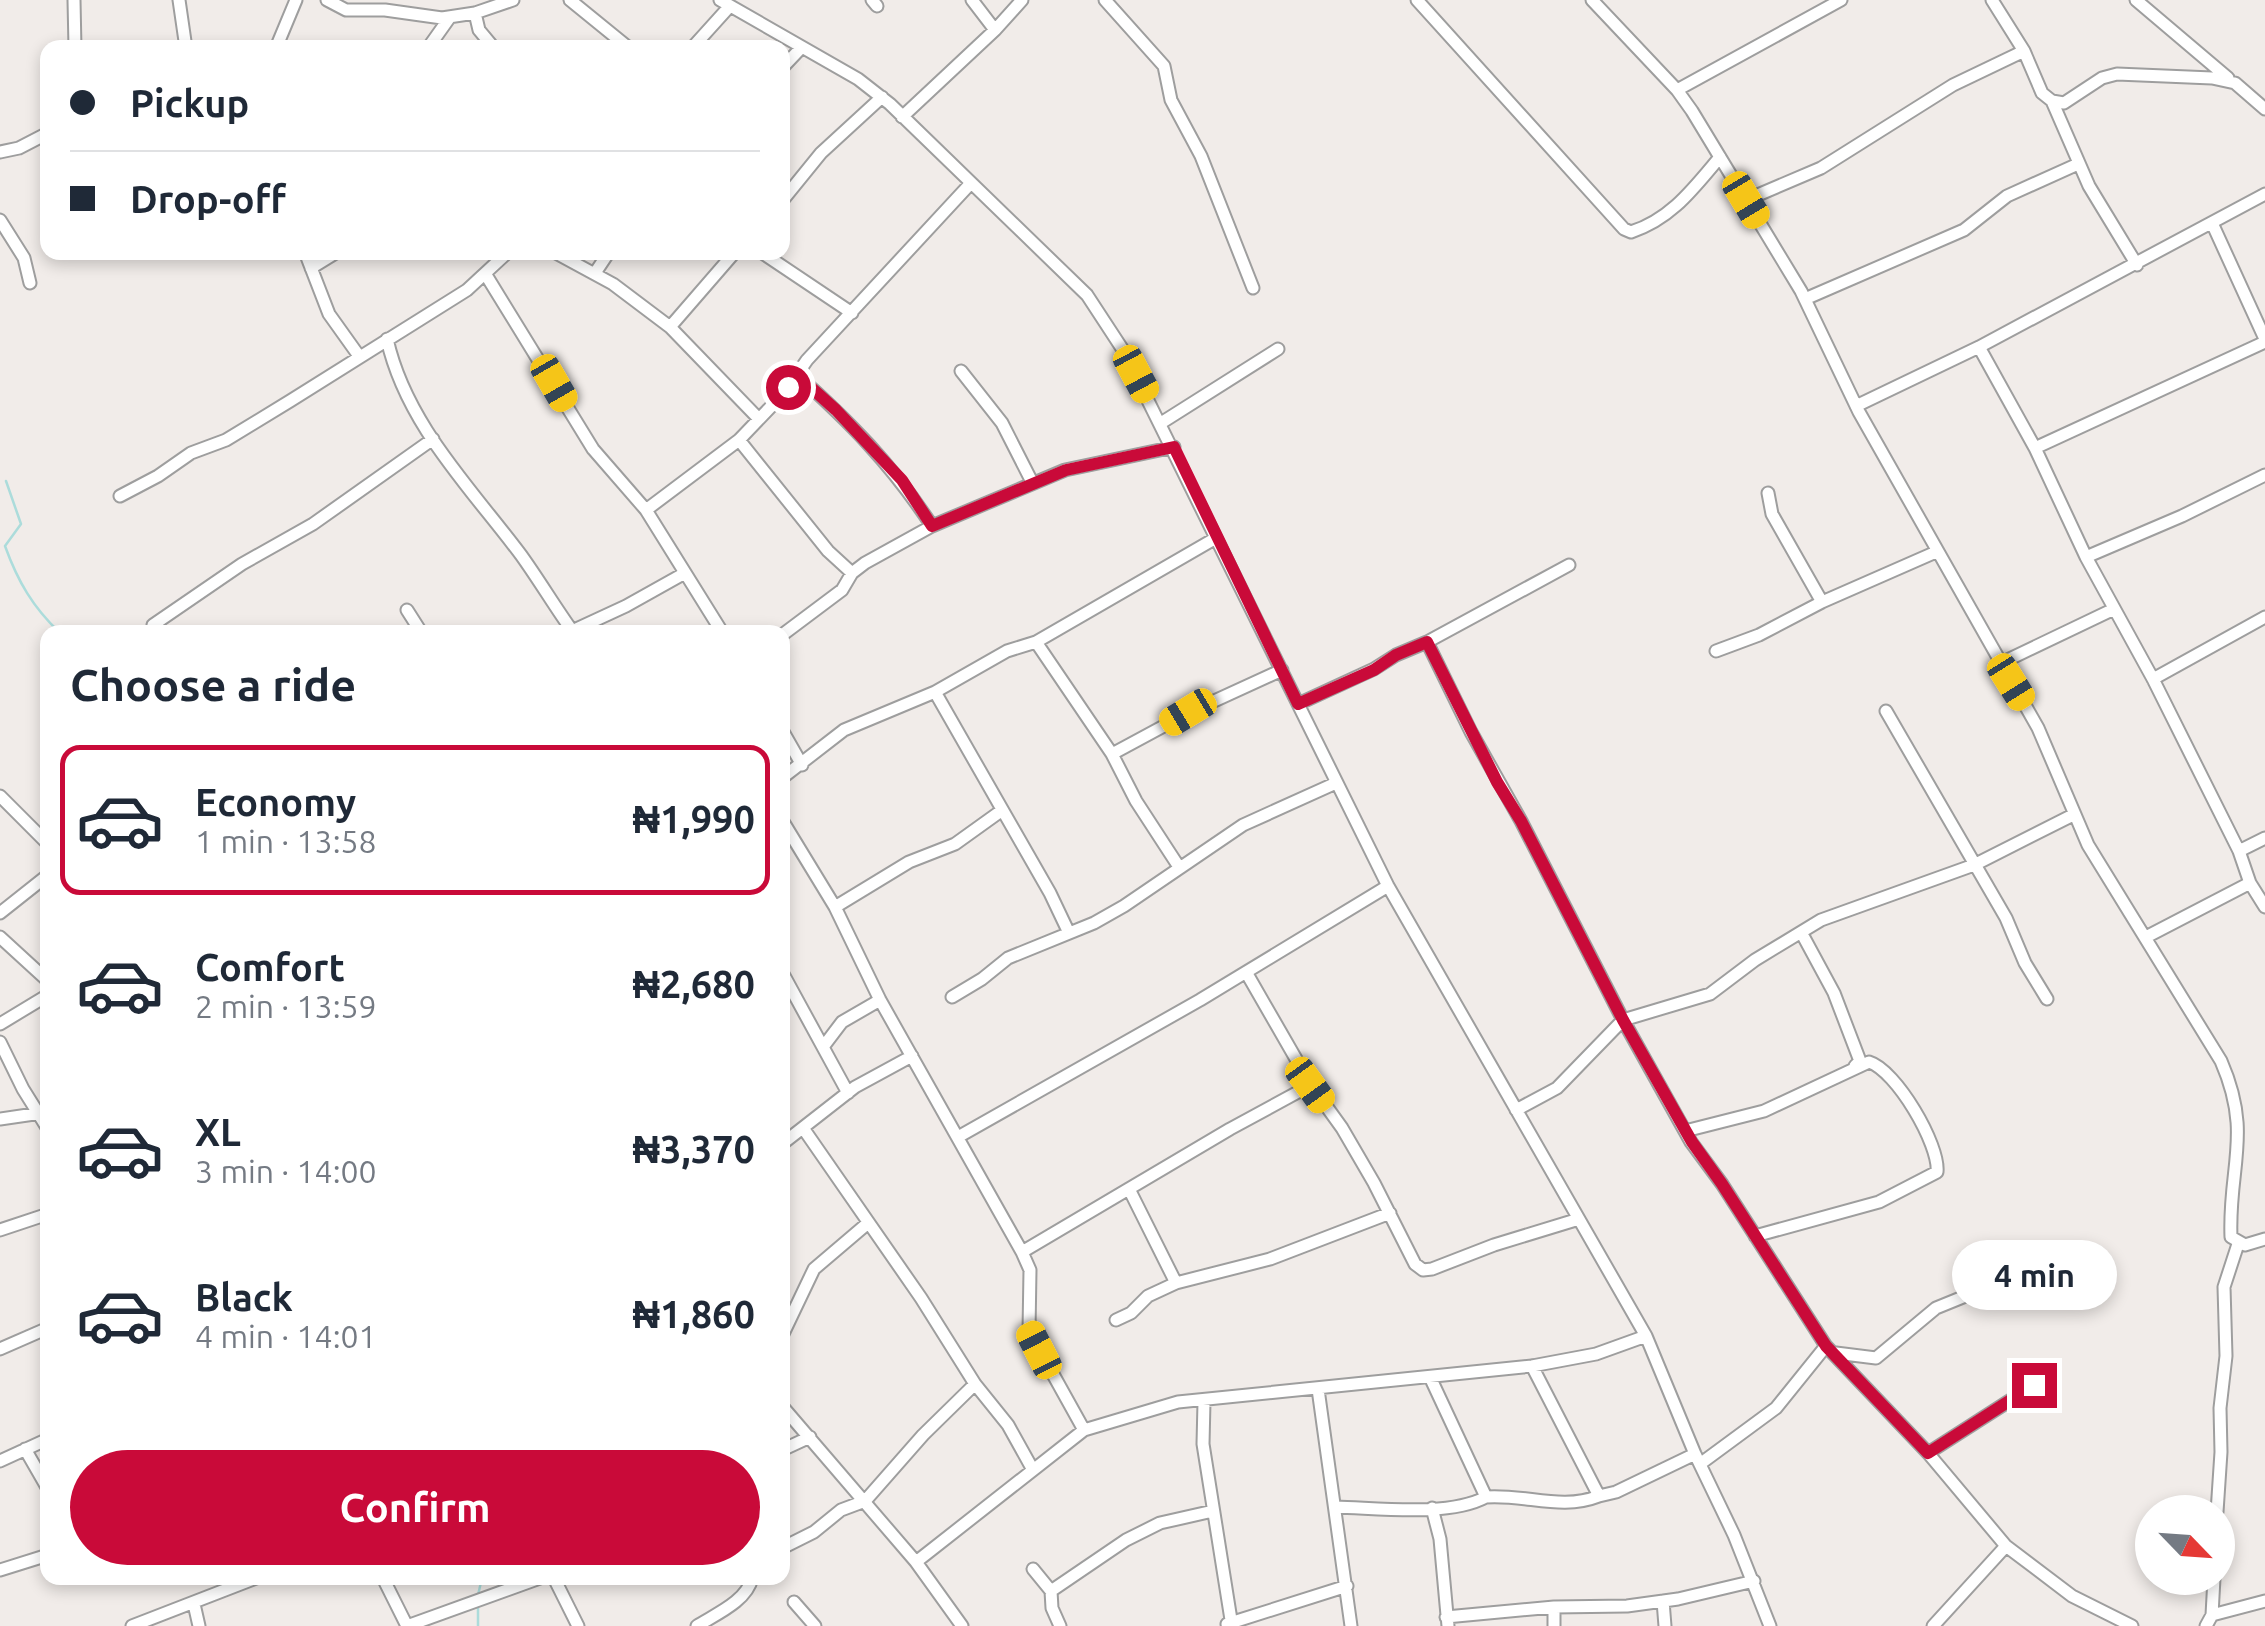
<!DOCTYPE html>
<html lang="en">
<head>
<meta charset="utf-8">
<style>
  body { margin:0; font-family:Ubuntu,sans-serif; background:#f2f2f3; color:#1f2937; height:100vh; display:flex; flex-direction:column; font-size:38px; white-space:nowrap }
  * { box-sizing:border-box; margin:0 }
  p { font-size:32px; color:#747a83 }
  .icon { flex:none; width:55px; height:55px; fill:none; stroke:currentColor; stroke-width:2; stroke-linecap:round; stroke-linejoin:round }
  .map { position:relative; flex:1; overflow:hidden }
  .drawer { position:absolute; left:40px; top:625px; width:750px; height:960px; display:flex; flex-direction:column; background:#fff; border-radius:20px; box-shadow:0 5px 15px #0003 }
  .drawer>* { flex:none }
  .banner { position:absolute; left:40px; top:40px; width:750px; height:220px; border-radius:20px; box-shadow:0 5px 15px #0003; display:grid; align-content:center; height:220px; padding:0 30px; background:#fff }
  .needle { width:65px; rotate:115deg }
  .tools { position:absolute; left:2135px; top:1495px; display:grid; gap:20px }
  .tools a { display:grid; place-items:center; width:100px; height:100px; border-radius:50%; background:#fff; box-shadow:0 5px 15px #0003; font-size:50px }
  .end { position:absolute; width:45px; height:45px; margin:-22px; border:12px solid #c90a39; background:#fff; box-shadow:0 0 0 5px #fff }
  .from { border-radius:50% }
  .bubble { position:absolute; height:70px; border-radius:35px; background:#fff; box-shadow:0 5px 15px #0003; font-size:32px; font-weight:600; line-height:70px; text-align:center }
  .car { position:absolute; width:30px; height:60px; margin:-30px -15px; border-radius:12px; box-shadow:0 0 8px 2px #0007; background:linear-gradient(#f5c518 24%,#345 0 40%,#f5c518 0 76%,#345 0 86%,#f5c518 0) }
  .banner b { display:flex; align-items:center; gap:35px; height:95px; font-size:38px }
  .banner b+b { border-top:2px solid #e0e1e3 }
  .banner i { width:25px; height:25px; background:#1f2937 }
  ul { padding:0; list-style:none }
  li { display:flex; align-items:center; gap:30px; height:150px; margin:0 20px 15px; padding:0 10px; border:5px solid transparent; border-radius:20px }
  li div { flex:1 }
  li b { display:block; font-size:38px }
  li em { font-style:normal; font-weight:600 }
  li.on { border-color:#c90a39 }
  li>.icon { width:90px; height:90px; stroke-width:1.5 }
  h2 { padding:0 30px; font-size:45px; line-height:120px }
  .primary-button { display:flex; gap:20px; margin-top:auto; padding:20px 30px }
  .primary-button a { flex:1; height:115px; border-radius:60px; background:#c90a39; color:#fff; font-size:40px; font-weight:600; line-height:115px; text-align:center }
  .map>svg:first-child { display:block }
</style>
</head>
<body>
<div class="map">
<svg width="2265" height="1626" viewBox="0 0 2265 1626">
  <rect width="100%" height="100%" fill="#f1ece9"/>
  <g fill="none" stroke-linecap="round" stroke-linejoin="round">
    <!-- stream -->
    <path stroke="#acdcdb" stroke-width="2.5" d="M6 481 21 524 5 546C18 582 33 607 59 632
      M478 1595 482 1578
      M478 1608V1626"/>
    <!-- minor casing -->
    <g stroke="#9e9e9e" stroke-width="15">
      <path id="minor" d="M74 0 75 48
        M179 0 186 48
        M327 0 346 10H385L442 18 475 13 513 0
        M570 0 629 48
        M720 0 858 79 890 104 1087 295 1123 350 1388 886 1646 1336 1695 1454 1734 1535 1770 1626
        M872 0 877 6
        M972 0 995 30
        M1105 0 1164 66 1171 100 1201 156 1253 288
        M1417 0 1624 229 1631 232C1671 219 1693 189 1720 157
        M1592 0 1677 90 1692 111 1801 291 1859 412 2038 728 2088 845 2221 1061C2253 1134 2228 1167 2231 1237L2245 1245 2265 1239
        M1992 0 2024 51 2042 93 2052 101 2064 103 2102 78 2117 74 2212 78 2235 83 2265 109
        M2136 0 2228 78
        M475 13 479 30 494 48
        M276 48 296 0
        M428 48 450 17
        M692 48 729 7
        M782 68 801 48
        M1677 90 1841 0
        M2052 101 2089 186 2137 265
        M902 117 995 30 1022 0
        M0 152 19 148 48 133
        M1746 200 1821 168 1953 85 2024 51
        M782 201 821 153 882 97
        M0 220 24 258 30 283
        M2212 223 2265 339
        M305 252 329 314 359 356
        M554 252 613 284 670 327 759 419
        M761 252 852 313
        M311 268 337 252
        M595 273 609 252
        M486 275 593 449 646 510 722 632
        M1805 299 1964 230 2007 196 2078 164
        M670 327 735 252
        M387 339C406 424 470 487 521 555 539 580 555 607 573 632
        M1979 347 2035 448 2086 557 2153 679 2239 851 2250 883 2265 907
        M961 371 1002 423 1032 482
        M796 374C850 422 892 465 932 526
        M1856 406 1979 347 2265 194
        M1161 423 1278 349
        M739 440 828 551 852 573
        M2035 448 2265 342
        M1768 493 1772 514 1822 602
        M120 496 158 476 191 453 226 440 290 401 467 290 508 252
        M646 510 739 440 784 393 807 360 971 183
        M2086 557 2182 516 2265 475
        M407 610 421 632
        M153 625 242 564 313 524 433 439
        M572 631 626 606 685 573
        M782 635 842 590 852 573 865 563 932 526 1065 470 1174 447
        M1036 642 1112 754 1136 801 1179 867
        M1427 642 1471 732 1521 821 1623 1020 1691 1142 1722 1184 1826 1346 1928 1453 2006 1546 2072 1596 2132 1626
        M1716 651 1759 635 1822 602 1936 552
        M1999 664 2114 609
        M2153 679 2265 617
        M935 692 1050 893 1069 933
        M1298 704 1374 669 1396 655 1427 642 1569 565
        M1886 711 2006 918 2025 963 2047 999
        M782 730 802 765
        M1112 754 1188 713 1282 670
        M782 778 844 730 935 692 1007 651 1036 642 1216 538
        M0 796 48 844
        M782 820 835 907 880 1000 1022 1252 1030 1270 1029 1331 1084 1430
        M2239 851 2265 838
        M835 907 909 862 955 844 1001 811
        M0 913 48 875
        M1801 932 1834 993 1860 1061 1855 1066
        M0 937 48 981
        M2146 937 2250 883
        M782 972 848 1093
        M1246 972 1311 1085 1342 1128 1374 1183 1415 1264 1423 1270 1432 1269 1494 1245 1579 1219
        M952 997 982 979 1008 958 1094 923 1124 906 1243 825 1336 783
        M0 1024 48 995
        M0 1042 23 1089 48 1129
        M823 1047 842 1022 880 1000
        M1516 1110 1557 1088 1623 1020 1710 994 1755 960 1821 920 1974 865 2073 815
        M0 1119 48 1112
        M803 1128 921 1298 975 1384 1008 1425 1033 1470
        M1685 1131 1764 1111 1869 1062C1896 1070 1940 1145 1937 1172L1879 1202 1755 1236
        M958 1137 1200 1000 1388 886
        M782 1144 855 1087 912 1056
        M1129 1189 1176 1283
        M0 1230 48 1214
        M1022 1252 1230 1129 1311 1085
        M1116 1320 1131 1313 1148 1296 1176 1283 1270 1259 1390 1213
        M782 1336 814 1269 868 1223
        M0 1349 48 1328
        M1836 1353 1876 1358 1936 1308 1968 1295 2000 1271
        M1532 1366 1599 1496 1616 1492 1695 1454
        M1318 1389 1351 1626
        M1204 1402 1203 1444 1232 1626
        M782 1406 916 1562 962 1626
        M25 1449 48 1489
        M782 1450 810 1437
        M1928 1453 2034 1385
        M0 1461 48 1439
        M1700 1464 1776 1408 1826 1346
        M1486 1497C1527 1494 1561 1511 1599 1496
        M1336 1507C1379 1508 1449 1517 1486 1497L1430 1377
        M1432 1508 1440 1539 1448 1626
        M2217 1512 2221 1452 2220 1408 2226 1356 2224 1287 2238 1244
        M782 1548 814 1532 841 1510 865 1501 923 1435 975 1384
        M916 1562 1084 1430 1178 1402 1532 1366 1596 1354 1646 1336
        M1033 1569 1051 1591 1052 1608 1060 1626
        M0 1570 48 1555
        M383 1578 407 1626
        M554 1578 578 1626
        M1051 1591 1126 1540 1160 1523 1213 1511
        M1663 1601 1665 1626
        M794 1602 815 1626
        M194 1604 199 1626
        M2212 1615 2265 1601
        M1446 1617 1554 1607 1627 1606 1678 1599 1754 1581
        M1227 1624 1347 1586
        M132 1626 256 1578
        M407 1626 540 1578
        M697 1626C716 1614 747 1601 752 1578
        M1554 1626V1607
        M1933 1626 2006 1546
        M2206 1626 2212 1615 2214 1578"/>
    </g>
    <!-- minor -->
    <use href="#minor" stroke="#fff" stroke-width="11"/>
  </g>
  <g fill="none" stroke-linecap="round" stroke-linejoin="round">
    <!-- route -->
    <path stroke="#c90a39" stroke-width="12" d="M788 387 796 374 836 410 902 480 932 526 1066 470 1174 447 1298 704 1374 670 1396 655 1427 642 1497 782 1521 821 1623 1020 1692 1142 1722 1184 1826 1346 1928 1453 2034 1385"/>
  </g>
</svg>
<div class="tools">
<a><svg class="needle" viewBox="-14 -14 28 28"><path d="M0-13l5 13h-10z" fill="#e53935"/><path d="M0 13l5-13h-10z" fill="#747a83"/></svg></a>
</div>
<i class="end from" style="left:788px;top:387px"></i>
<i class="end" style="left:2034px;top:1385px"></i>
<div class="bubble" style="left:1952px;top:1240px;width:165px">4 min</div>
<i class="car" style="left:1746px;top:200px;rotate:149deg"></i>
<i class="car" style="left:1136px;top:374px;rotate:152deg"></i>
<i class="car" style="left:554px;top:383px;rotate:150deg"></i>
<i class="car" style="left:2011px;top:682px;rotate:148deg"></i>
<i class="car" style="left:1188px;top:712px;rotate:239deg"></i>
<i class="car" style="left:1310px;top:1085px;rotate:144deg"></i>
<i class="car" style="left:1039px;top:1350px;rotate:333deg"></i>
<div class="banner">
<b><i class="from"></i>Pickup</b>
<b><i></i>Drop-off</b>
</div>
<section class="drawer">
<h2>Choose a ride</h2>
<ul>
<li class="on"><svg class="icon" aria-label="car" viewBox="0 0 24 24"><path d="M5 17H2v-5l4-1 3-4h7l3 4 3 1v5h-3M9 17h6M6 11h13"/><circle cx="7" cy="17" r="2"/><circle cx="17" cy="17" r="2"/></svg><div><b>Economy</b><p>1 min · 13:58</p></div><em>₦1,990</em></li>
<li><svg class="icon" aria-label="car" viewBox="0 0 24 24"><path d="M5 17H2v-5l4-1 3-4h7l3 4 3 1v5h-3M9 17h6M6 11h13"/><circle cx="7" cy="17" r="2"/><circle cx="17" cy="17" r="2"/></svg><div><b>Comfort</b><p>2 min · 13:59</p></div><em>₦2,680</em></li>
<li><svg class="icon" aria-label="car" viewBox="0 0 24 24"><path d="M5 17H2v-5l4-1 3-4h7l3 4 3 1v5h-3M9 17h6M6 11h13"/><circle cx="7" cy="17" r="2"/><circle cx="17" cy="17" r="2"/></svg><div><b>XL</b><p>3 min · 14:00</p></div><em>₦3,370</em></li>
<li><svg class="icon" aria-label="car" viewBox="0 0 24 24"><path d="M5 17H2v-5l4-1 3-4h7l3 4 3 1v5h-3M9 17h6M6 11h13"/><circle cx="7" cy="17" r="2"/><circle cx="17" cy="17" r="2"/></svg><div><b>Black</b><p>4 min · 14:01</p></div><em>₦1,860</em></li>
</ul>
<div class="primary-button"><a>Confirm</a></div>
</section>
</div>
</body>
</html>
